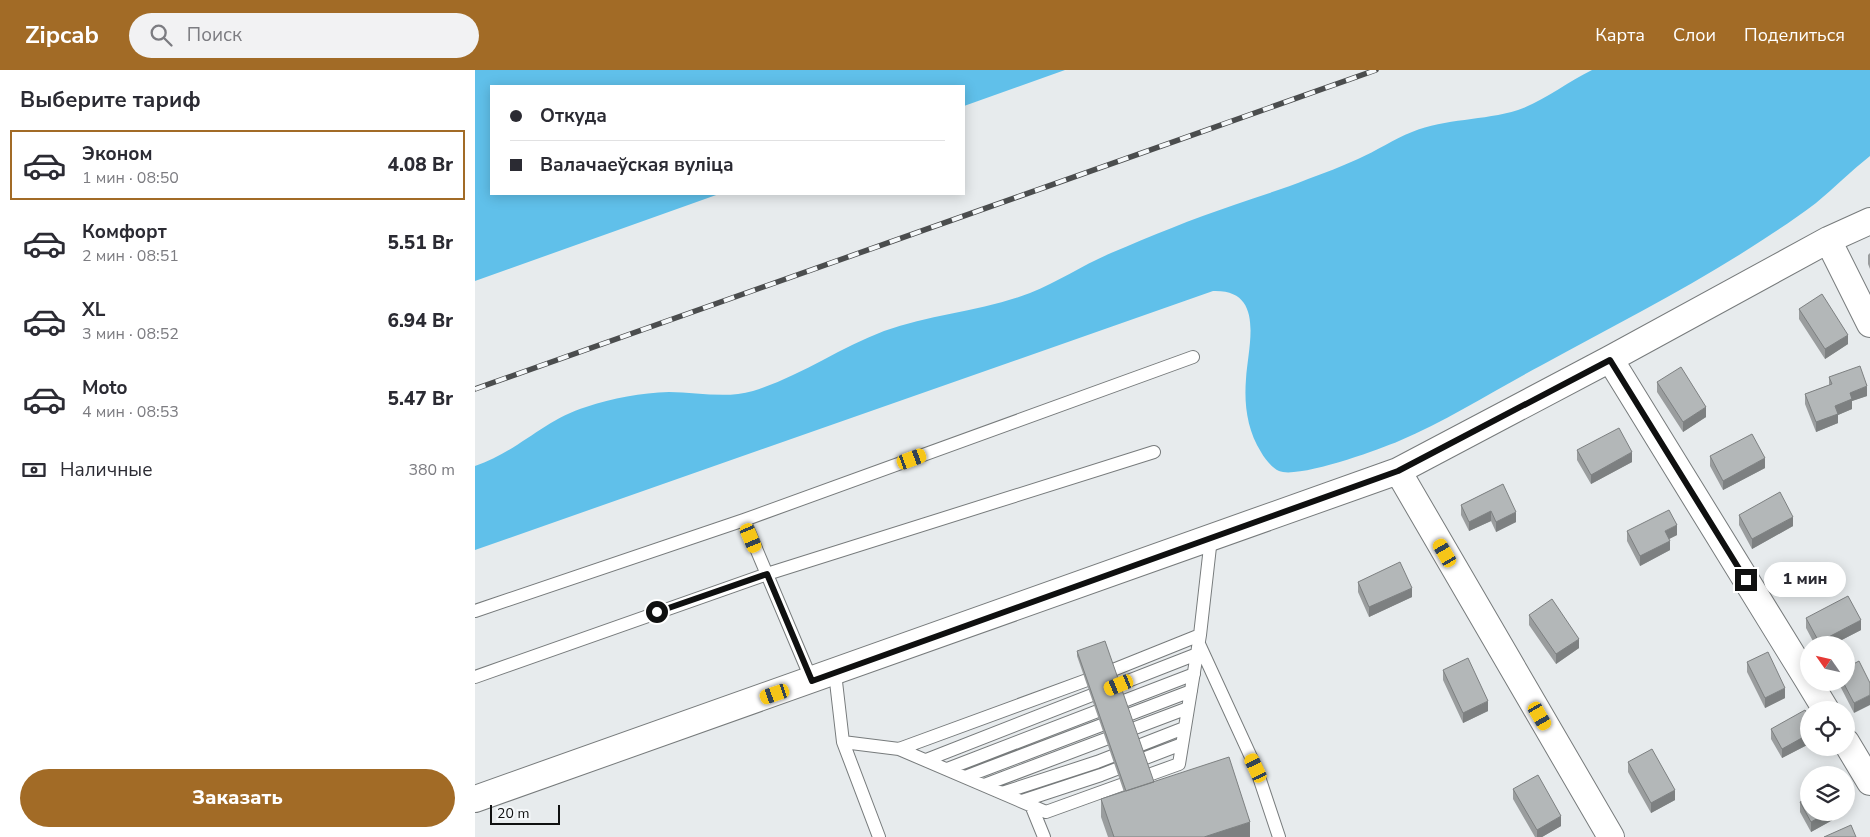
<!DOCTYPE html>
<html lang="ru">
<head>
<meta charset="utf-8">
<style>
  body { margin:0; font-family:"Nunito Sans",sans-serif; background:#f2f2f3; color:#2b2b33; height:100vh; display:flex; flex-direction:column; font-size:19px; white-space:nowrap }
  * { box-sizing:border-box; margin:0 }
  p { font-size:16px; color:#7c7c81 }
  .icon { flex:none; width:28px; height:28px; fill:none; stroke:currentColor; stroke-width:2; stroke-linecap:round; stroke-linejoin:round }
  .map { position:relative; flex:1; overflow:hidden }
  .panel { display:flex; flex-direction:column; background:#fff; width:475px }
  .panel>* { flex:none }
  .hud { position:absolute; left:15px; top:15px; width:475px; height:110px; border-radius:0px; box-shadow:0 2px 12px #0003; display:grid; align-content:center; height:110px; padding:0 20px; background:#fff }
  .needle { width:32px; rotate:304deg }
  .fabs { position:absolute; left:1325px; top:566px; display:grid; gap:10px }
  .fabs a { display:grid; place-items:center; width:55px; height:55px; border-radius:50%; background:#fff; box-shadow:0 2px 12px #0003; font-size:25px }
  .scale { position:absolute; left:15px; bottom:12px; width:70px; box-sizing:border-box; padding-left:5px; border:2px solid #0f1010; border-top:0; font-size:14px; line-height:18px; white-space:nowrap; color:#0f1010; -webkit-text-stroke:4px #f5f8fa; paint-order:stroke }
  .end { position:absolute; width:22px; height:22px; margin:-11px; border:6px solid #0f1010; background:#fff; box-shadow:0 0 0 2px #fff }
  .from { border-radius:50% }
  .bubble { position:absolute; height:35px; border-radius:18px; background:#fff; box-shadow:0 2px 12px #0003; font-size:16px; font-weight:800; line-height:35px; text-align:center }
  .car { position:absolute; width:15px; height:30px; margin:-15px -8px; border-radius:6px; box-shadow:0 0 4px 1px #0007; background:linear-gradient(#f5c518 24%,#345 0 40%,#f5c518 0 76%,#345 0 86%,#f5c518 0) }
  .hud b { display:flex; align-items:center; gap:18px; height:48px; font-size:19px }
  .hud b+b { border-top:1px solid #e1e1e2 }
  .hud i { width:12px; height:12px; background:#2b2b33 }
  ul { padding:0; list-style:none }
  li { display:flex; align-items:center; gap:15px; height:70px; margin:0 10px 8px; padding:0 10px; border:2px solid transparent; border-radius:0px }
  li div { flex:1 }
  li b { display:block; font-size:19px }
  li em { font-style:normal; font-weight:800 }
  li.current { border-color:#a26b26 }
  li>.icon { width:45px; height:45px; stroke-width:1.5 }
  h2 { padding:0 20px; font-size:22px; line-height:60px }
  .pay { display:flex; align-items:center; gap:12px; height:55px; padding:0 20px; font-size:19px }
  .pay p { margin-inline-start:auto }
  .button { display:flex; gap:10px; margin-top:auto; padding:10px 20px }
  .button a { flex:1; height:58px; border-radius:30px; background:#a26b26; color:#fff; font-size:20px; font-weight:800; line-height:58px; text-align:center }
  header { display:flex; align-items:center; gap:30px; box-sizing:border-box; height:70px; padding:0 25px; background:#a26b26; color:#fff }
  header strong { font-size:24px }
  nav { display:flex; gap:28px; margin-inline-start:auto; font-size:18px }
  .search { width:350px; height:45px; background:#f2f2f3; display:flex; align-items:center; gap:12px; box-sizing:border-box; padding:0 18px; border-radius:28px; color:#7c7c81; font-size:19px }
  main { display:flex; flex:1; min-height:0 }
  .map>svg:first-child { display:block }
</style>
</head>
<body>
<header>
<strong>Zipcab</strong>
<div class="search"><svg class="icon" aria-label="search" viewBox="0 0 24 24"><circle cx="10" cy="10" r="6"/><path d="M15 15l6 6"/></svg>Поиск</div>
<nav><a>Карта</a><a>Слои</a><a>Поделиться</a></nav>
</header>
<main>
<section class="panel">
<h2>Выберите тариф</h2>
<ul>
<li class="current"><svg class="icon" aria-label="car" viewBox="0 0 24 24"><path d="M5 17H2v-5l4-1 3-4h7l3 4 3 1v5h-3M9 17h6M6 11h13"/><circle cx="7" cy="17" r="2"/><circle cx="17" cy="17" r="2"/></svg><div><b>Эконом</b><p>1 мин · 08:50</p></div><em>4.08 Br</em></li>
<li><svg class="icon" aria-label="car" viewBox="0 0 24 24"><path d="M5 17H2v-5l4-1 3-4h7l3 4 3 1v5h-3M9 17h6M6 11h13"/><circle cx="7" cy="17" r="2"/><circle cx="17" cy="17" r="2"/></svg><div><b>Комфорт</b><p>2 мин · 08:51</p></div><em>5.51 Br</em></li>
<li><svg class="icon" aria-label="car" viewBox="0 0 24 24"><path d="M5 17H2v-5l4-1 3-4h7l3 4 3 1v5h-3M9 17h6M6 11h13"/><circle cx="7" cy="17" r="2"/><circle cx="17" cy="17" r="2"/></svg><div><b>XL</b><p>3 мин · 08:52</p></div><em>6.94 Br</em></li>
<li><svg class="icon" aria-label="car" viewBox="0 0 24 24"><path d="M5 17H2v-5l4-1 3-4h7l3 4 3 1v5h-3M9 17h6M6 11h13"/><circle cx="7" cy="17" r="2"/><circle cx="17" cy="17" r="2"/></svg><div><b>Moto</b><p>4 мин · 08:53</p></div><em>5.47 Br</em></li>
</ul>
<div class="pay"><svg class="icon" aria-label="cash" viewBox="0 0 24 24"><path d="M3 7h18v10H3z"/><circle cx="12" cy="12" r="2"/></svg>Наличные<p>380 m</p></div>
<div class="button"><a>Заказать</a></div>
</section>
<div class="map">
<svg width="1395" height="767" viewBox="0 0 1395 767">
  <rect width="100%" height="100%" fill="#e7ebed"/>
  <!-- forest -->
  <path fill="#60c0ea" d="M0 0H590L489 36V16H16V124H244L0 211Z
    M1117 0H1395V86C1376 101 1359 118 1341 133 1324 146 1306 158 1289 169 1218 216 1141 254 1067 295 1020 320 973 350 924 371 903 380 823 409 804 401 796 397 790 389 786 382 772 360 769 334 771 309 773 276 791 219 738 221L0 480V396C41 383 70 349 111 337 138 328 166 323 194 322 222 322 251 329 278 321 324 307 364 278 409 261 456 244 508 241 555 223 583 212 608 195 636 183 676 166 717 149 759 135 784 126 809 119 833 109 850 103 867 96 883 89 901 81 919 69 937 62 971 48 1008 51 1043 40 1069 31 1092 12 1117 0Z"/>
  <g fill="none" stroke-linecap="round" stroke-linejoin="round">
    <!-- lane casing -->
    <g stroke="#777b7c" stroke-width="14">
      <path id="lane" d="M269 450 337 611
        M0 541 269 450 718 287
        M724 574 781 698 804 767
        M360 603 368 672 404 767
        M0 607 292 504 679 382
        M368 672 424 679 623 606 725 565 736 468
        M424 679 571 742 704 694 725 565
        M451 690 722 584
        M472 699 719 604
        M490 707 716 621
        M509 715 713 638
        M527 723 622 692 709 658
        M547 731 626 705 707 674
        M556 735 569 767"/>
    </g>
    <!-- street casing -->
    <g stroke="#777b7c" stroke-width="28">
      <path id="street" d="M1353 170 1395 254
        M1135 289 1334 612
        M923 401 1136 767
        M1334 612 1351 640
        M1371 672 1395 712
        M0 729 923 401 1135 289 1353 170 1395 151"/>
    </g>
    <!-- lane -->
    <use href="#lane" stroke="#fff" stroke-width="12"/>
    <!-- street -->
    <use href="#street" stroke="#fff" stroke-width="26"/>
    <!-- rail casing -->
    <g stroke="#4b4d4e" stroke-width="5.5">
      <path id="rail" d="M0 319 901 0"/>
    </g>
    <!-- rail -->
    <use href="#rail" stroke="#f5f8fa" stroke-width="4" stroke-dasharray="11" stroke-linecap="butt"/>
  </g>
  <!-- wall -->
  <path fill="#9a9d9e" d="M1395 183V199L1393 194V185Z
    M1324 239 1373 274 1350 289 1324 249Z
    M1354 307 1392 326 1377 331V339L1363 345V353L1341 362 1330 334V324L1354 315Z
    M1182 312 1231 347 1208 362 1182 322Z
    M1102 380 1157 392 1116 414 1102 390Z
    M1235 386 1290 398 1248 420 1235 396Z
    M1028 414 1041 452 1021 462 1016 451 994 461 986 445V435Z
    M1264 445 1318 456 1277 479 1264 455Z
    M1152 461 1202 465 1194 469 1195 480 1165 496 1152 471Z
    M883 512 937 527 894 547 883 522Z
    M1054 545 1104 578 1081 594 1054 555Z
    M1331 548 1386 560 1357 575H1340L1331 558Z
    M602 581 679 712 775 767H633L626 747V729L649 722 602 586Z
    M1384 591 1379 643 1363 612H1371Z
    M1272 592 1310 628 1290 638 1272 602Z
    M968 600 1013 641 988 653 968 610Z
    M1334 646V674L1307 688 1296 669V659Z
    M1153 692 1200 730 1176 743 1153 702Z
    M1038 719 1086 756 1067 767H1060L1038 729Z
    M1325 732 1363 742V747L1336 762 1325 742Z"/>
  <!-- shaded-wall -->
  <path fill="#7d8081" d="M1373 265V274L1350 289V279Z
    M1392 316V326L1377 331V339L1363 345V353L1341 362V352L1360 336 1375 323Z
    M1231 337V347L1208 362V352Z
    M1157 382V392L1116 414V405Z
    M1290 388V398L1248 420V411Z
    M1016 441V451L994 461V452Z
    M1041 442V452L1021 462V452Z
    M1318 447V456L1277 479V469Z
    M1202 455V465L1190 471V461Z
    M1195 471V480L1165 496V486Z
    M937 518V527L894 547V537Z
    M1386 550V560L1357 575H1344V572Z
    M1104 569V578L1081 594V584Z
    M1310 618V628L1290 638V628Z
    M1395 625V635L1379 643V633Z
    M1013 631V641L988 653V643Z
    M1334 657V674L1307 688V679Z
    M1200 720V730L1176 743V733Z
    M1354 742H1363V747L1336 762V752Z
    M1086 746V756L1067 767H1062V760Z
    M775 752V767H729Z"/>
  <!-- building -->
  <path fill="#b3b7b8" stroke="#7d8081" d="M1347 224 1373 265 1350 279 1324 239Z
    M1385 296 1392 316 1375 323 1377 329 1360 336 1363 344 1341 352 1330 324 1357 314 1354 307Z
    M1206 297 1231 337 1208 352 1182 312Z
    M1144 358 1157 382 1116 405 1102 380Z
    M1277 364 1290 388 1248 411 1235 386Z
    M1028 414 1041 442 1021 452 1016 441 994 452 986 435Z
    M1305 422 1318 447 1277 469 1264 445Z
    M1194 440 1202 455 1190 461 1195 471 1165 486 1152 461Z
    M925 492 937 518 894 537 883 512Z
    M1373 526 1386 550 1344 572 1331 548Z
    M1077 529 1104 569 1081 584 1054 545Z
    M630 571 679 712 651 721 602 581Z
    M1293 582 1310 618 1290 628 1272 592Z
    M993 588 1013 631 988 643 968 600Z
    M1384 591 1395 613V625L1379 633 1368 612H1371V598Z
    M1330 640 1334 646V657L1331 659 1334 664 1307 679 1296 659Z
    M1177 679 1200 720 1176 733 1153 692Z
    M754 687 775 752 729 767H639L626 729Z
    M1063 705 1086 746 1062 760 1038 719Z
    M1334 728V742H1354L1336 752 1325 732Z
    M1376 755 1381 767H1349Z"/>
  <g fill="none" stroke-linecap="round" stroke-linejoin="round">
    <!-- route -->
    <path stroke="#0f1010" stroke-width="6" d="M182 542 292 504 337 611 923 401 1135 290 1271 510"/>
  </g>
</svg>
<div class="fabs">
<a><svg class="needle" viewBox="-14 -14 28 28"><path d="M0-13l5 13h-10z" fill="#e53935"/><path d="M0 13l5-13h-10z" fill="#7c7c81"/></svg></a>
<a><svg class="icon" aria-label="locate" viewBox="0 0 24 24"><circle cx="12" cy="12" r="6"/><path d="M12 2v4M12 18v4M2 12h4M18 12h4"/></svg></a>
<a><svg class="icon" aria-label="layers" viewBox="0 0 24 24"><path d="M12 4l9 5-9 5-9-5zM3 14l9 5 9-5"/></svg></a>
</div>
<div class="scale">20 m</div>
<i class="end from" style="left:182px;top:542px"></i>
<i class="end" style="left:1271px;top:510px"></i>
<div class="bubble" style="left:1289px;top:492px;width:82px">1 мин</div>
<i class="car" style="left:437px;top:389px;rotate:70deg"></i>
<i class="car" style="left:276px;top:468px;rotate:157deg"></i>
<i class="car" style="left:970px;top:483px;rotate:330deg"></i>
<i class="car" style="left:644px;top:615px;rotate:248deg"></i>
<i class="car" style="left:300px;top:624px;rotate:251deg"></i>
<i class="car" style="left:1065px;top:646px;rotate:150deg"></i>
<i class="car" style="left:781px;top:698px;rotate:335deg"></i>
<div class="hud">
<b><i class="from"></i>Откуда</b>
<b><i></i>Валачаеўская вуліца</b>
</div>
</div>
</main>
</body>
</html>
